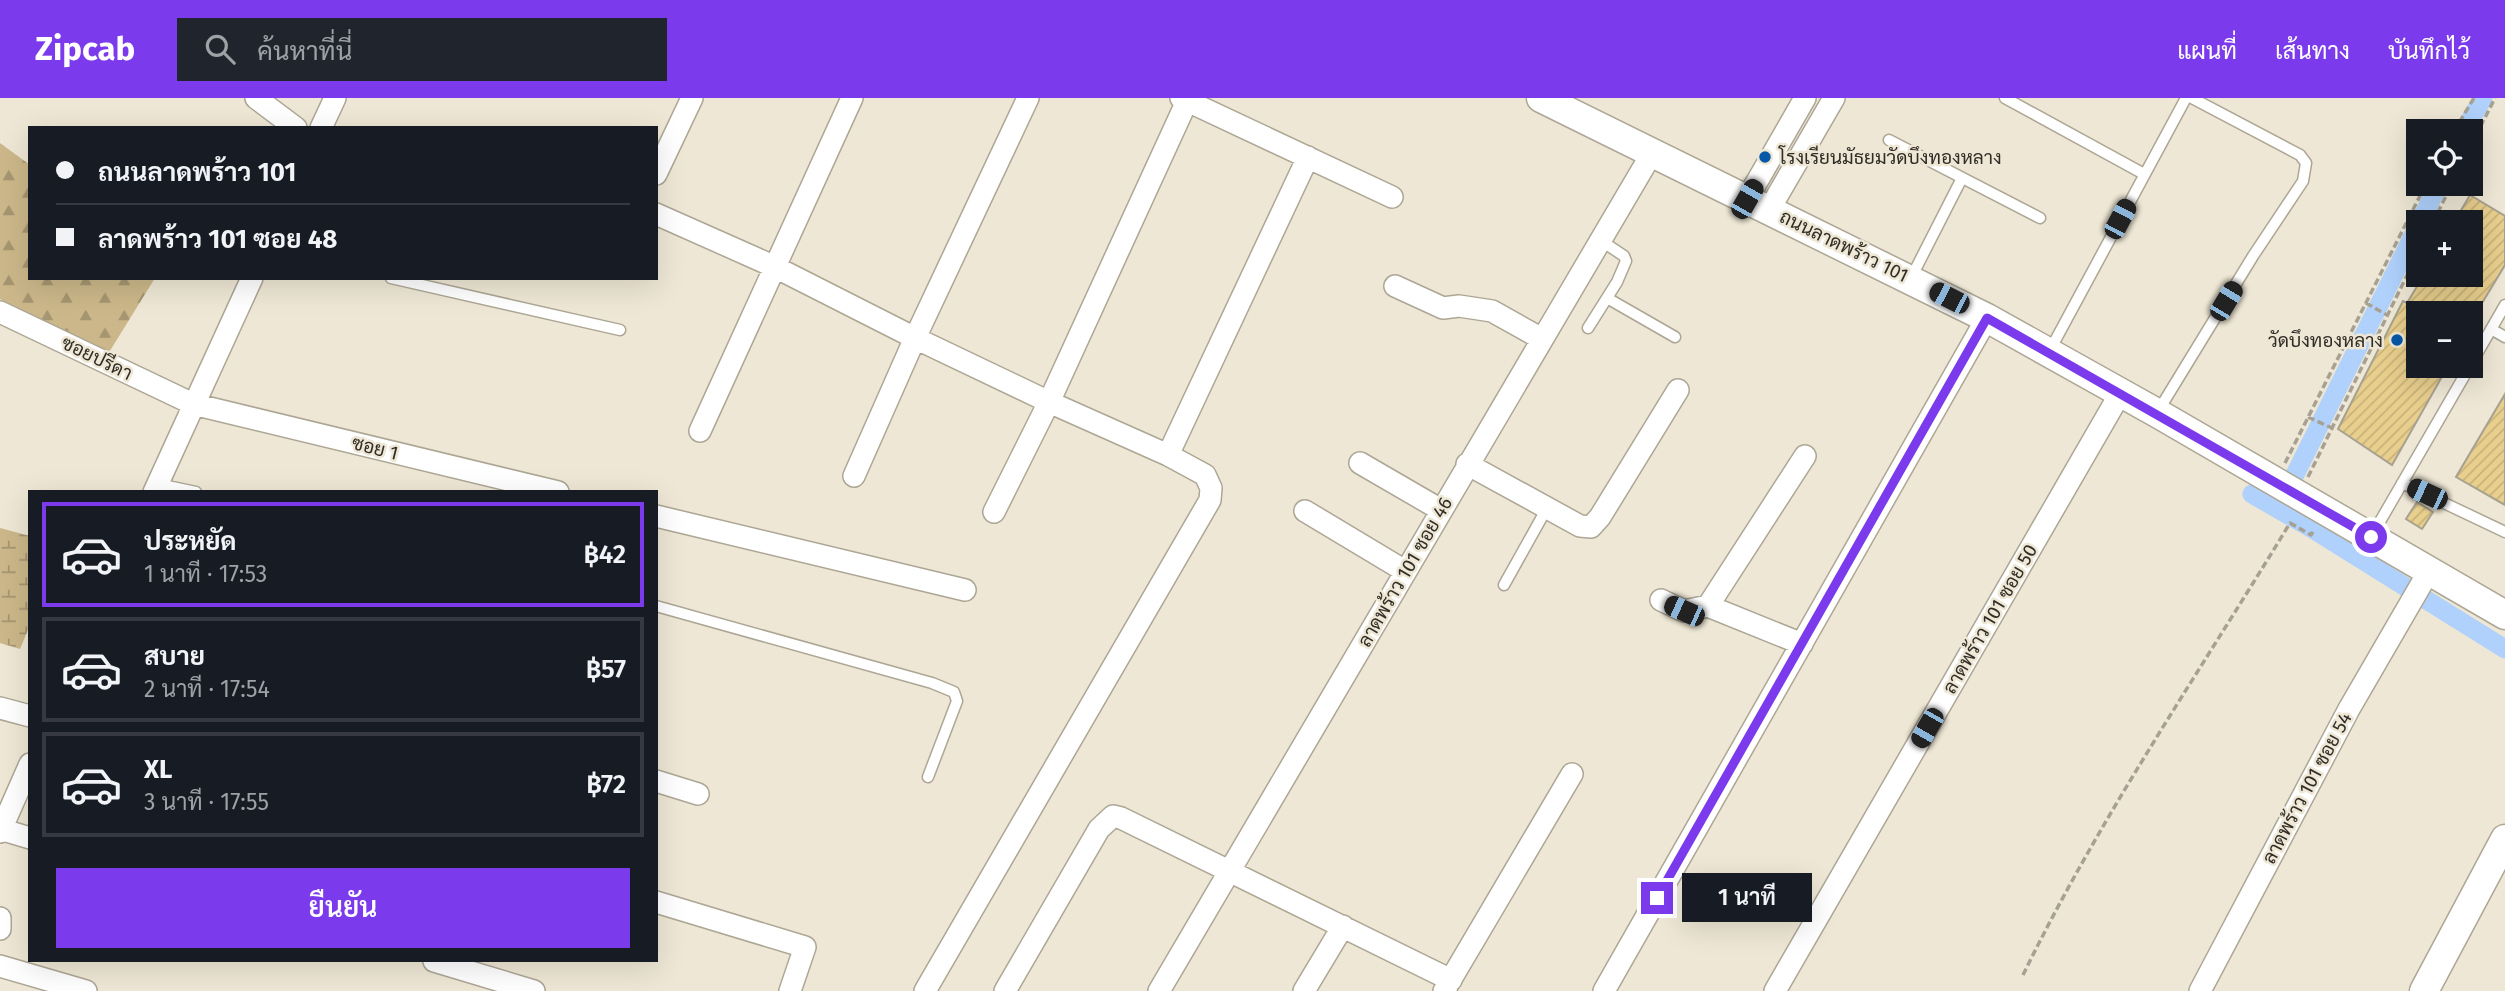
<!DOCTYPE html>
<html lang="th">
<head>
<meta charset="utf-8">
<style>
  body { margin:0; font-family:"Fira Sans",Sarabun,sans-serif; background:#20242c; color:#f1f3f6; height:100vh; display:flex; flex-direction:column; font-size:26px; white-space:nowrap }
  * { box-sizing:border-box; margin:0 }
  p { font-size:23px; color:#9ea1a6 }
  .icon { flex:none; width:38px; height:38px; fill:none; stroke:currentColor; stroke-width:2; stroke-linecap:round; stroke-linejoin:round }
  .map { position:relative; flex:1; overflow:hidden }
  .side { position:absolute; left:28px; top:392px; width:630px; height:472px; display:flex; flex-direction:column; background:#171b24; border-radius:0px; box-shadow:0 7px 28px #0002 }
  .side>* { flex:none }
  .top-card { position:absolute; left:28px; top:28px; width:630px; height:154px; border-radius:0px; box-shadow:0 7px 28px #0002; display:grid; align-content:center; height:154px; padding:0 28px; background:#171b24 }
  .buttons { position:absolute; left:2406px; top:21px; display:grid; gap:14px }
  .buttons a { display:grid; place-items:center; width:77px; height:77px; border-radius:0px; background:#171b24; box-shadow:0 7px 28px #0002; font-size:35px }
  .end { position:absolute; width:32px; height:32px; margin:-16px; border:9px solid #7c3aed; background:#fff; box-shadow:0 0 0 4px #fff }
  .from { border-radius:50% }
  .bubble { position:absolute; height:49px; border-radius:0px; background:#171b24; box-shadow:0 7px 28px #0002; font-size:23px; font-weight:600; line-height:49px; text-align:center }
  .car { position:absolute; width:21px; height:42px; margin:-21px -10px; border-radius:9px; box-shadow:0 0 5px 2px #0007; background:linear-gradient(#222 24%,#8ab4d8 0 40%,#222 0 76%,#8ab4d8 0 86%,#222 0) }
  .top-card b { display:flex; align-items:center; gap:24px; height:66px; font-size:26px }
  .top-card b+b { border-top:2px solid #363941 }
  .top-card i { width:18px; height:18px; background:#f1f3f6 }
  ul { padding:12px 0 0; list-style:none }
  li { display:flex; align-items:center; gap:21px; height:105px; margin:0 14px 10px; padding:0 14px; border:4px solid #363941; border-radius:0px }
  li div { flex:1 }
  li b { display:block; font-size:26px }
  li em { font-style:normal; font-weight:600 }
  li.selected { border-color:#7c3aed }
  li>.icon { width:63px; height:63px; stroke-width:1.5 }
  .action { display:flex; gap:14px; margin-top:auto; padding:14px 28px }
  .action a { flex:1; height:80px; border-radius:0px; background:#7c3aed; color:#fff; font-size:28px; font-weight:600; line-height:80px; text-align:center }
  header { display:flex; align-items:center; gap:42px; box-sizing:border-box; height:98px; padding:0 35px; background:#7c3aed; color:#fff }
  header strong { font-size:33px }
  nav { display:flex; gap:38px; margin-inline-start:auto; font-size:24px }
  .search { width:490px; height:63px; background:#20242c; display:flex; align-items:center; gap:18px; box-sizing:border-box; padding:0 24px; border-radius:0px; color:#9ea1a6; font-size:26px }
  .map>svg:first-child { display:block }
</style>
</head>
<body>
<header>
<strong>Zipcab</strong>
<div class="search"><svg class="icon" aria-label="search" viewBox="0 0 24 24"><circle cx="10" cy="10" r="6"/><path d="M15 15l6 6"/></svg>ค้นหาที่นี่</div>
<nav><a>แผนที่</a><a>เส้นทาง</a><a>บันทึกไว้</a></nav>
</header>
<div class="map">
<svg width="2505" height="893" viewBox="0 0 2505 893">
  <defs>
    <pattern id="forest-firs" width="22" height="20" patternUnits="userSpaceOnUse" patternTransform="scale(1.75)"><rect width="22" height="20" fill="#cbb789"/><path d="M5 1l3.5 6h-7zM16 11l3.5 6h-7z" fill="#a59570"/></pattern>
    <pattern id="wetland-marsh" width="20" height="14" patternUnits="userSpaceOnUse" patternTransform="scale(1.75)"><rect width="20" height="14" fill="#cbb789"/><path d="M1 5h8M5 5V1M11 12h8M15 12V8" fill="none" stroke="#a59570"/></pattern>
    <pattern id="building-hatch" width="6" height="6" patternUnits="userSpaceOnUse" patternTransform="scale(1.75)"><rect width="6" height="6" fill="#e9cf8d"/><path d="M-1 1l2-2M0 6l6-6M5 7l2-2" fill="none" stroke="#c8b27a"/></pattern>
  </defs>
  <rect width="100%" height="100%" fill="#eee7d5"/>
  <!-- forest -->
  <path fill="url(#forest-firs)" d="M0 45 30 67V180H155L108 256 0 201Z"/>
  <!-- wetland -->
  <path fill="url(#wetland-marsh)" d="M0 430 30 438V527L20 551 0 545Z"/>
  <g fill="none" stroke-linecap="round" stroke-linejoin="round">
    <!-- canal -->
    <path stroke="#afd1fc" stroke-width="19" d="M2464 33 2483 0
      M2420 124 2439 86
      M2252 396 2311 430 2505 551
      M2278 411 2418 128"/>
  </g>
  <!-- building -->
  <path fill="url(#building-hatch)" stroke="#a7a190" stroke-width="2" d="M2470 97 2505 118V167L2476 215H2418V268H2448L2392 367 2338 331 2403 203 2407 205 2424 177H2471V124H2454Z
    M2505 296V407L2456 379Z
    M2417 404 2433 414 2422 431 2406 421Z"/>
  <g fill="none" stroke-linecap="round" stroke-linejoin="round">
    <!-- lane casing -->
    <g stroke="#ada695" stroke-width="13">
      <path id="lane" d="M2005 0 2144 76
        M1889 42 2040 120
        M391 180 620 232
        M1911 180 1962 80
        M1607 200 1675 239
        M1588 230 1617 184 1626 163 1624 158 1600 142
        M2491 231 2505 239
        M2049 254 2186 0
        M2471 266 2505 207
        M2157 315 2253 158 2303 83 2306 65 2300 57 2192 0
        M2402 385 2505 434
        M158 386 196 394
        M2371 439 2470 268
        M1504 487 1547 410
        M656 508 932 585 954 594 957 603 928 679"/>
    </g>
    <!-- street casing -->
    <g stroke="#ada695" stroke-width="24">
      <path id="street" d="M256 0 296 30
        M1181 0 1392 99
        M321 30 335 0
        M656 76 692 0
        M1747 101 1805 0
        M1769 112 1834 0
        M656 116 773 168 915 240 1049 304 1168 357 1205 377 1211 390 1210 402 925 893
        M1395 188 1443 210 1459 208 1492 213 1542 241
        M0 214 193 306 558 394
        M700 333 852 0
        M1168 357 1308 59
        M1360 365 1441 412
        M1467 366 1580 428 1591 429 1600 419 1678 292
        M854 378 915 240 1028 0
        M154 394 252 180
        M1305 413 1405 473
        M994 414 1049 304 1187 3
        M656 418 965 492
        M1661 502 1684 513 1708 508 1802 546
        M1708 508 1805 358
        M0 610 30 618
        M656 683 698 696
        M0 731 30 740
        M0 734 30 666
        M656 804 805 849 790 893
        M0 820V831
        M434 863 534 893
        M0 868 86 893
        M1005 893 1099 731 1113 718 1121 720 1451 882
        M1159 893 1652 55
        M1304 893 1343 828
        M1444 893 1572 676
        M1604 893 1987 220
        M1775 893 2121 294
        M2200 893 2349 611 2429 473"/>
    </g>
    <!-- secondary casing -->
    <g stroke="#ada695" stroke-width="31">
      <path id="secondary" d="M1541 0 1987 220 2157 315 2505 517
        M2424 893 2505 741"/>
    </g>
    <!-- path -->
    <path stroke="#a6a193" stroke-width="3.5" stroke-dasharray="7 3.5" stroke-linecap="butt" d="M2454 33 2474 0
      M2471 47 2495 0
      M2433 124 2452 86
      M2366 205 2387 217
      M2308 319 2332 330
      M2285 365 2426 86
      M2308 379 2418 155
      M2023 877C2100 719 2199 575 2290 425L2311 437 2314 432"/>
    <!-- lane -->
    <use href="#lane" stroke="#fff" stroke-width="10"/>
    <!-- street -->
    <use href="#street" stroke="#fff" stroke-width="21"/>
    <!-- secondary -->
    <use href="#secondary" stroke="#fff" stroke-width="28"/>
  </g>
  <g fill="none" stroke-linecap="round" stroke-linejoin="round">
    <!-- route -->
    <path stroke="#7c3aed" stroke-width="9" d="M1657 800 1987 220 2371 439"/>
  </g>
  <!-- markers -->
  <g fill="#0758a6" stroke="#eee7d5" stroke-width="2.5">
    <circle cx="1765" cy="59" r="7"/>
    <circle cx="2397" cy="242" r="7"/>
  </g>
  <g text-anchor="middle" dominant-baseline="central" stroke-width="5" stroke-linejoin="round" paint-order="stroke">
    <!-- poi labels -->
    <g font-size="19" fill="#302d27" stroke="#eee7d5" text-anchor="start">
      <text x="1779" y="59">โรงเรียนมัธยมวัดบึงทองหลาง</text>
      <text x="2383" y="242" text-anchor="end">วัดบึงทองหลาง</text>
    </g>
    <!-- street labels -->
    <g font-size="19" fill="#302d27" stroke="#eee7d5">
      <text transform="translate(1844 148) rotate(26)">ถนนลาดพร้าว 101</text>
      <text transform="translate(97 260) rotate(26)">ซอยปรีดา</text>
      <text transform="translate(375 350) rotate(14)">ซอย 1</text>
      <text transform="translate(1405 474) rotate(-60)">ลาดพร้าว 101 ซอย 46</text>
      <text transform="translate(1990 521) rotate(-60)">ลาดพร้าว 101 ซอย 50</text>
      <text transform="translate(2307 690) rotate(-62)">ลาดพร้าว 101 ซอย 54</text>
    </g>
  </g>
</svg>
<div class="buttons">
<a><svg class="icon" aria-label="locate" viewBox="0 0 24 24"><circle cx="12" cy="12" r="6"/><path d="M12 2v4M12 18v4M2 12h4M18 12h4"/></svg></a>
<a>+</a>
<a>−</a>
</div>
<i class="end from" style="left:2371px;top:439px"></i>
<i class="end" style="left:1657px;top:800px"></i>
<div class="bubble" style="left:1682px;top:775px;width:130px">1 นาที</div>
<i class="car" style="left:1747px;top:101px;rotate:30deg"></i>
<i class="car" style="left:2120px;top:121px;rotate:28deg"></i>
<i class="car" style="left:1949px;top:200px;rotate:297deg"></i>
<i class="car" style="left:2226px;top:203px;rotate:31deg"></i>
<i class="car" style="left:2427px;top:396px;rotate:295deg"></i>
<i class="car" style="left:1684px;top:513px;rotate:294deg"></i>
<i class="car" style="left:1927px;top:630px;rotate:210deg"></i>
<div class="top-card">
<b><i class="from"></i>ถนนลาดพร้าว 101</b>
<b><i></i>ลาดพร้าว 101 ซอย 48</b>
</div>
<section class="side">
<ul>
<li class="selected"><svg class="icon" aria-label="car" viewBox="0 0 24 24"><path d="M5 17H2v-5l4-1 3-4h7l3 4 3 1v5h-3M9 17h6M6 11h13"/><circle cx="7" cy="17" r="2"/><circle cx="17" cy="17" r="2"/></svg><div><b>ประหยัด</b><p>1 นาที · 17:53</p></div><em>฿42</em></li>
<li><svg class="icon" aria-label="car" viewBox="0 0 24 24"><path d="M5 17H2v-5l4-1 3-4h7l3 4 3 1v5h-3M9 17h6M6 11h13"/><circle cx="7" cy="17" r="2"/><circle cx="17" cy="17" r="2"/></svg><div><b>สบาย</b><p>2 นาที · 17:54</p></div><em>฿57</em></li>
<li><svg class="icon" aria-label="car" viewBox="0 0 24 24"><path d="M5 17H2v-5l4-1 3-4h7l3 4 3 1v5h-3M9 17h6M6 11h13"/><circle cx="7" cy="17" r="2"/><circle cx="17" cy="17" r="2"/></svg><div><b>XL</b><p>3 นาที · 17:55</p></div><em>฿72</em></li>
</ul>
<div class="action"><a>ยืนยัน</a></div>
</section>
</div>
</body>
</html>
